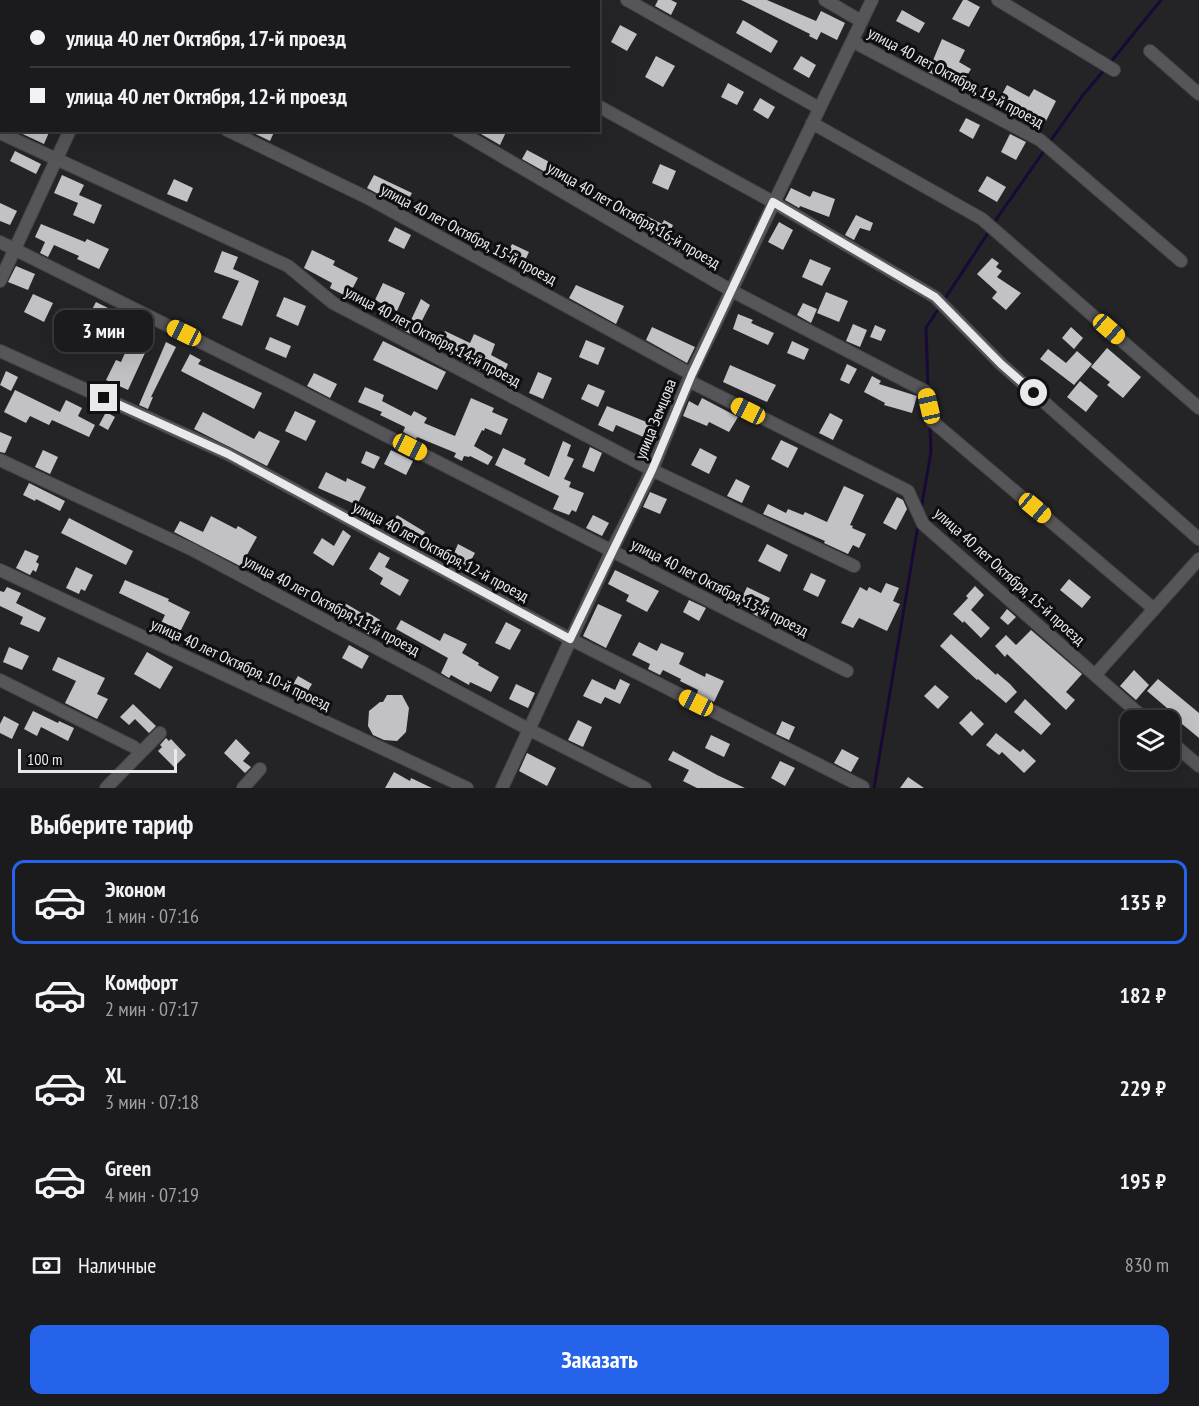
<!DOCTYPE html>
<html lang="ru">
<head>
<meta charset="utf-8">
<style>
  body { margin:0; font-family:"PT Sans Narrow",sans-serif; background:#28282a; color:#f1f3f6; height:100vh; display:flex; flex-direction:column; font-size:22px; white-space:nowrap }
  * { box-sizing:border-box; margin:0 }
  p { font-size:20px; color:#a0a1a4 }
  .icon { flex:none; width:33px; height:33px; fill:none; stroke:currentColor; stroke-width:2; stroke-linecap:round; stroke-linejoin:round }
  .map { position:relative; height:788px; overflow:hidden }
  .drawer { display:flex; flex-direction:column; background:#1b1b1d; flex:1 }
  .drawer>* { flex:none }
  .guide { position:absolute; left:0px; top:0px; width:600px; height:132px; box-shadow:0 6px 24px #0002,0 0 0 2px #39393b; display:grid; align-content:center; height:132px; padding:0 30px; background:#1b1b1d }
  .tools { position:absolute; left:1120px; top:710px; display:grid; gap:12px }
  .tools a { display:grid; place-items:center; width:60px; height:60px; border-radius:12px; background:#1b1b1d; box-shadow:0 6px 24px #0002,0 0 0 2px #39393b; font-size:30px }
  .scale { position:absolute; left:18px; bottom:15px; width:159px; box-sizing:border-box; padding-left:6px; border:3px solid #e9e9eb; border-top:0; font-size:16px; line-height:21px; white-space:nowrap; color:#e9e9eb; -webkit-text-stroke:4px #0e0d0f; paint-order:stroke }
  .end { position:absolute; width:27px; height:27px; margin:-14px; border:8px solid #e9e9eb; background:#111; box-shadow:0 0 0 3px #111 }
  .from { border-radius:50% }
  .bubble { position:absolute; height:42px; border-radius:12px; background:#1b1b1d; box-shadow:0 6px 24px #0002,0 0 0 2px #39393b; font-size:20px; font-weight:600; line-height:42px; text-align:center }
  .car { position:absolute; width:18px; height:36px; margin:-18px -9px; border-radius:8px; box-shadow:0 0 4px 2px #0007; background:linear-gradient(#f5c518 24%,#345 0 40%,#f5c518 0 76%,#345 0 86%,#f5c518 0) }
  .guide b { display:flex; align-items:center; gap:21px; height:57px; font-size:22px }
  .guide b+b { border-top:2px solid #39393b }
  .guide i { width:15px; height:15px; background:#f1f3f6 }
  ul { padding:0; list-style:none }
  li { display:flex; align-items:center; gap:18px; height:84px; margin:0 12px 9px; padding:0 18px; border:3px solid transparent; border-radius:12px }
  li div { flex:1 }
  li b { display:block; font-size:22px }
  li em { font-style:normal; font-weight:600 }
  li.selected { border-color:#2563eb }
  li>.icon { width:54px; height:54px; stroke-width:1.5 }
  h2 { padding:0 30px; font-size:27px; line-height:72px }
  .pay { display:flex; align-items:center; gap:15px; height:66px; padding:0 30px; font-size:22px }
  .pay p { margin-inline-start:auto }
  .primary-button { display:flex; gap:12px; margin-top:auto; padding:12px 30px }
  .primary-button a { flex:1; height:69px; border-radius:12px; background:#2563eb; color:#fff; font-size:24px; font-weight:600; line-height:69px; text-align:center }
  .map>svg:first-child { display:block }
</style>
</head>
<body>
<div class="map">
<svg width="1199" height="788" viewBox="0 0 1199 788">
  <rect width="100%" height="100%" fill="#242427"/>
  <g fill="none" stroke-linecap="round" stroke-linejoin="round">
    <!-- stream -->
    <path stroke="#190936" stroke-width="3" d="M1109 64 1161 0
      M1049 143 1083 95 1105 69
      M993 224 1046 148
      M944 300 990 230
      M928 387 926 328 939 308
      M921 509 931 452 930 424
      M874 788 918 525"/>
  </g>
  <!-- building -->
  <path fill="#c2c1c5" d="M658 0H671L677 3 671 15 655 6Z
    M741 0H767L816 21 821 11 845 23 837 40 821 32 817 40 809 36 810 34Z
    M963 0H967L980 7 969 27 952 19Z
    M902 10 925 23 919 33 896 21Z
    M743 20 778 41 771 53 736 33Z
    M620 25 637 34 627 51 611 42Z
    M942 39 965 50 959 62 971 69 960 88 928 72Z
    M656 56 675 66 663 87 645 77Z
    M801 56 816 65 809 78 793 69Z
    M728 83 744 92 737 105 721 97Z
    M1007 85 1029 97 1034 89 1056 101 1046 121 1000 98Z
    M760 98 775 107 768 119 753 110Z
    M966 118 980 125 973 139 959 131Z
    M14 130H50L44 144Z
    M247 130H275L270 141Z
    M474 130H507L500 145Z
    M1010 134 1026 142 1016 160 1001 152Z
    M527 150 566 171 561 181 522 159Z
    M15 151 41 164 36 174 10 161Z
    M660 164 676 171 668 190 652 183Z
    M62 175 84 185 79 195 102 205 94 224 73 215 78 203 54 193Z
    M374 175 412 193 404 208 367 188Z
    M987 176 1006 187 997 202 978 191Z
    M174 179 193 188 187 202 167 194Z
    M791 188 810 197 813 191 835 199 829 217 800 206 799 208 785 200Z
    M0 203 17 211 10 225 0 221Z
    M639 212 662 224 664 220 673 225 669 234 695 248 690 257 633 224Z
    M856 215 873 223 870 231 860 228 854 240 845 235Z
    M779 222 793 230 783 250 768 242Z
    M41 224 85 242 87 239 109 249 99 269 77 259 79 256 54 245 48 257 40 253 45 242 35 237Z
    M395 227 411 235 404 249 388 241Z
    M512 244 529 252 522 267 505 258Z
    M312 250 335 261 333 265 358 278 348 297 330 288 332 283 304 268Z
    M222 251 238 257 233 269 259 281 242 326 222 318 239 281 214 272Z
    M992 258 999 263 996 267 1002 271 997 277 1021 293 1006 310 992 298 997 292 977 274Z
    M810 259 831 268 822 286 802 277Z
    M16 266 35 274 28 290 8 282Z
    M383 283 405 293 397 311 375 300Z
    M576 285 624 306 616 324 569 298Z
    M826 292 848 301 839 322 817 313Z
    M33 294 53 303 44 322 24 312Z
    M284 297 306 306 298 326 276 316Z
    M421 299 430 305 414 336 392 324 398 314 411 320Z
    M96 302 110 309 102 324 88 317Z
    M803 303 817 309 811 323 797 315Z
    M738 314 753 320 751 323 774 333 768 345 733 329Z
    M853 324 867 330 860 347 846 341Z
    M875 325 886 330 881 341 870 337Z
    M652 327 695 347 687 363 646 340Z
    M1071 327 1083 338 1074 349 1062 338Z
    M445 331 470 343 474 334 495 344 491 355 508 364 502 378 485 370 484 372 477 369 476 367 437 348Z
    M133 335 150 342 128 390 106 380 116 360 121 362Z
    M270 337 291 346 286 358 265 349Z
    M586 340 605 348 598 365 579 357Z
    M383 341 446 372 437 390 373 360Z
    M792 341 809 349 804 360 787 353Z
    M166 342 176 347 151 397H153L148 409 139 405Z
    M1107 348 1141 377 1123 398 1107 385 1110 382 1091 367Z
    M1048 349 1066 363 1077 351 1092 364 1074 385 1040 359Z
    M190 354 201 360 198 364 262 393 254 409 181 371Z
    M847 364 857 369 849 384 840 380Z
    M730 365 776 385 767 402 723 382Z
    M6 371 18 377 11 391 0 385Z
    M538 372 552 378 543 399 529 393Z
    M314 373 337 384 330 398 307 386Z
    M872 376 881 381 879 384 917 396 912 413 884 405 885 403 864 392Z
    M1080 381 1098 396 1086 412 1067 397Z
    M588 384 605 391 598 407 581 399Z
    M365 387 384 395 382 401 411 416 414 411 427 418 424 423 455 436 471 398 494 408 492 412 508 419 501 435 485 428 484 431 482 430 474 446 493 457 488 465 470 456 469 457 464 456 462 461 454 457 456 453 417 437 416 439 403 432 405 427 380 415 382 412 358 402Z
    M15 390 60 412 66 400 82 408 78 416 95 425 89 437 52 420 49 425 30 416 26 423 4 412Z
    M702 398 738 417 729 432 709 422 707 426 683 416 689 401 698 406Z
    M607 406 654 425 648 439 616 425 613 432 598 425Z
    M295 411 316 421 306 441 285 431Z
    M106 412 115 417 108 430 99 425Z
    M203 412 254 439 259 431 280 441 267 466 194 429Z
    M830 413 843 420 833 440 819 433Z
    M0 432 12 437 5 453 0 452Z
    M781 440 798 448 788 468 771 459Z
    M563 441 571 445 567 456 574 459 564 479 571 482 569 487 584 493 576 512 572 510 569 515 553 509 559 496 495 465 503 448 526 459 524 464 549 477Z
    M590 447 602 453 594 472 582 467Z
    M700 448 717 457 709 474 691 465Z
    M43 450 58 457 50 474 35 467Z
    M391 450 413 461 406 475 384 464Z
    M366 451 380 457 374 469 361 463Z
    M326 472 346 482 347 478 366 487 357 505 318 488Z
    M736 479 750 486 742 503 727 496Z
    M29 483 65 501 60 511 36 499 35 501 23 495Z
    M844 486 864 495 850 525 853 526 852 528 866 534 859 548 853 545 848 554 824 543 825 541 763 514 768 504 786 513 788 509 803 515 805 512 827 522Z
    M650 492 667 499 660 514 643 507Z
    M897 497 903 500 907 509 896 530 883 523Z
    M397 515 425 532 418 544 389 527Z
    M593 515 609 523 602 536 586 528Z
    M211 516 236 529 238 526 257 537 243 562 270 576 267 580 174 532 180 521 203 532Z
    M69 518 133 551 126 565 61 533Z
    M343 530 351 536 333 566 313 553 322 538 334 546Z
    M458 544 475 553 468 566 452 558Z
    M767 544 788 555 780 572 758 561Z
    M25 550 39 556 36 562 39 564 36 572 33 570 30 575 16 568Z
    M379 552 390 558 385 567 409 580 400 596 380 584 383 578 369 569Z
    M76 567 93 575 85 591 81 589 79 594 66 588Z
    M615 570 659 591 647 612 626 601 629 595 608 584Z
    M811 573 826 580 818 597 803 590Z
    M1069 579 1091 597 1082 608 1060 590Z
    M125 580 169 599 168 601 190 612 179 634 160 625 165 615 119 593Z
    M886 583 899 588 893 601 900 604 887 631 859 618 853 628 841 623 860 587 867 591 869 587 881 593Z
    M975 586 984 595 971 610 990 628 981 638 964 621 963 623 953 614 968 598 966 596Z
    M7 587 21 593 16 603 46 618 39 632 20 624 23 617 0 606V591L4 592Z
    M747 587 770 598 761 618 738 606Z
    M689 600 706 608 699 621 683 612Z
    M343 602 365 615 367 612 380 620 370 635 334 616Z
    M598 604 622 615 606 648 583 636Z
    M1007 609 1016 617 1008 625 1000 618Z
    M401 620 440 641 444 633 467 644 462 653 479 663 478 665 499 677 491 692 470 682 469 685 451 675 449 678 441 673 448 658 396 629Z
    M506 622 521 630 510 650 495 643Z
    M1031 630 1082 674 1066 692 1075 700 1066 710 1007 654 1005 657 995 646 1006 635 1016 645Z
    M951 634 996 675 997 673 1010 684 1017 692 1006 703 978 679 977 680 940 646Z
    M639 642 657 651 661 643 684 653 679 664 705 677 706 673 724 681 714 702 697 694 698 690 680 681 681 679 663 670 660 675 648 669 650 664 632 655Z
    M349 645 369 656 362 669 342 658Z
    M9 647 29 656 22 670 3 662Z
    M147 652 173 667 160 689 134 674Z
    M58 657 105 678 97 694 108 699 97 719 65 703 76 681 52 670Z
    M1134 670 1149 685 1136 700 1120 686Z
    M298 676 312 684 304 697 290 689Z
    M592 679 615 690 620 679 630 684 620 704 605 697 601 704 583 696Z
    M1158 679 1199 713V738L1165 710 1167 708 1147 691Z
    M516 684 535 693 528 708 509 699Z
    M935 685 949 697 938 709 924 696Z
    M387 695H402L409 708 406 732 397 741 384 740 373 735 368 726 369 711 380 702H383Z
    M1025 699 1051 724 1041 735 1014 712Z
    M133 704 156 726 149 733 135 719 129 725 120 717Z
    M33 711 58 723 59 721 74 728 68 741 41 727 37 736 24 729Z
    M971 711 984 724 972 736 959 723Z
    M4 716 19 724 12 739 0 733V724Z
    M578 720 592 727 583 747 568 740Z
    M782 721 795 727 789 740 776 734Z
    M996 733 1020 752 1023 749 1036 761 1024 773 1002 752 999 755 986 745Z
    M711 735 730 744 724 757 705 748Z
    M166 738 169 741 171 739 186 755 174 767 158 751 162 747 160 745Z
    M236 739 250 753 243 761 251 767 245 773 224 753Z
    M842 749 859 758 851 772 834 763Z
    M673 751 717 775 745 788H697L683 781 689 770 668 760Z
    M527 753 556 768 547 786 519 771Z
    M780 761 795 768 785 786 771 778Z
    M394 772 410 781 411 778 432 788H385Z
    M908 777 924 788H900Z"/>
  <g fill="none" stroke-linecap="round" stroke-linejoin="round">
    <!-- minor casing -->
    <g stroke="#434245" stroke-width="14">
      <path id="minor" d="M192 0 195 2
        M415 0 418 2
        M627 0 819 108
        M825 0 861 21
        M998 0 1114 70
        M132 2V0
        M0 21 2 22
        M852 41 1040 140 1181 261
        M1150 51 1199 94
        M598 106 773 202 935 297 1001 364 1199 539
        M812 123 982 219 1199 408
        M227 130 368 198 691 374
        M457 130 732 291 925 391 932 421 1154 609
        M0 133 288 266 333 303 652 470 854 566
        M0 242 289 386 847 671
        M0 281 70 130
        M0 351 228 454 570 639 863 787
        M689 381 908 491 923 524 1146 720
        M0 460 193 550 530 730 645 788
        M0 570 467 788
        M1095 675 1199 559
        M0 680 134 747
        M1170 741 1199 766
        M106 788 160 733
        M243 788 260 769
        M502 788 612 550 652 470 691 374 872 0"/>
    </g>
    <!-- minor -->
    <use href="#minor" stroke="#56565a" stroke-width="12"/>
  </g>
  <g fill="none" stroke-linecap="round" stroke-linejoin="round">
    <!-- route -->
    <path stroke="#e9e9eb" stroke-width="8" d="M104 398 228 454 570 639 652 470 692 374 773 202 935 297 1001 364 1034 393"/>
  </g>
  <g text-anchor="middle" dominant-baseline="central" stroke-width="6" stroke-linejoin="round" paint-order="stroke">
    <!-- street labels -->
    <g font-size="16" fill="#e9e9eb" stroke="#0e0d0f">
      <text transform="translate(956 77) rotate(28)">улица 40 лет Октября, 19-й проезд</text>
      <text transform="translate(634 215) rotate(30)">улица 40 лет Октября, 16-й проезд</text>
      <text transform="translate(469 234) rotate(28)">улица 40 лет Октября, 15-й проезд</text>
      <text transform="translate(433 336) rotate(28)">улица 40 лет Октября, 14-й проезд</text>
      <text transform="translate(655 419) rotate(-68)">улица Земцова</text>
      <text transform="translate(441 551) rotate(28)">улица 40 лет Октября, 12-й проезд</text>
      <text transform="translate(1010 576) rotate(42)">улица 40 лет Октября, 15-й проезд</text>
      <text transform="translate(720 587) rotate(27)">улица 40 лет Октября, 13-й проезд</text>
      <text transform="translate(332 605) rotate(28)">улица 40 лет Октября, 11-й проезд</text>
      <text transform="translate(241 664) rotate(25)">улица 40 лет Октября, 10-й проезд</text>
    </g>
  </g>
</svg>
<div class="tools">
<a><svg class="icon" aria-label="layers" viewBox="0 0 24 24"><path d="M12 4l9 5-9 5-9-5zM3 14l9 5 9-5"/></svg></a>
</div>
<div class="scale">100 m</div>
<i class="end from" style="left:1034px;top:393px"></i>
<i class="end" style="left:104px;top:398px"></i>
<div class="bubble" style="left:54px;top:310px;width:99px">3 мин</div>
<i class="car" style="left:1109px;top:329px;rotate:131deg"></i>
<i class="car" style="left:184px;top:333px;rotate:296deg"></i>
<i class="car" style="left:929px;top:406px;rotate:347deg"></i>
<i class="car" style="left:748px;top:411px;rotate:297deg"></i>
<i class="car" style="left:410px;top:447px;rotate:117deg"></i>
<i class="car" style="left:1035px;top:508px;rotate:130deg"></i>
<i class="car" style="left:696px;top:703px;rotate:297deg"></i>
<div class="guide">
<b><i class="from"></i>улица 40 лет Октября, 17-й проезд</b>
<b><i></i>улица 40 лет Октября, 12-й проезд</b>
</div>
</div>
<section class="drawer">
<h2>Выберите тариф</h2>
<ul>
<li class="selected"><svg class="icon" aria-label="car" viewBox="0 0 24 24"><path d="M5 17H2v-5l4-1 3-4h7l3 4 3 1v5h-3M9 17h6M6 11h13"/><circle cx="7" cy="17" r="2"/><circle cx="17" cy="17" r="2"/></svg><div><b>Эконом</b><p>1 мин · 07:16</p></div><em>135 ₽</em></li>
<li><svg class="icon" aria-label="car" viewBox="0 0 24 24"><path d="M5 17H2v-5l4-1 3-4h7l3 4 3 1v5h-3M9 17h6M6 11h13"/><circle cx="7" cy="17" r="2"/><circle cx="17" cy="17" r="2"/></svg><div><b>Комфорт</b><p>2 мин · 07:17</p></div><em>182 ₽</em></li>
<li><svg class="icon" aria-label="car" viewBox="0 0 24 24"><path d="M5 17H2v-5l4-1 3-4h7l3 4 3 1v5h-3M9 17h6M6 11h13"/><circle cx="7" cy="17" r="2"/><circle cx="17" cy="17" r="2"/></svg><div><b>XL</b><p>3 мин · 07:18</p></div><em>229 ₽</em></li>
<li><svg class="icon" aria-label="car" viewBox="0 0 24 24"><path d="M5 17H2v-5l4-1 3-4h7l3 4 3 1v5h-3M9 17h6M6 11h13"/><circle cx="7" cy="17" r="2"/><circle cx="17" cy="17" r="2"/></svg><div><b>Green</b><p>4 мин · 07:19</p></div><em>195 ₽</em></li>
</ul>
<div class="pay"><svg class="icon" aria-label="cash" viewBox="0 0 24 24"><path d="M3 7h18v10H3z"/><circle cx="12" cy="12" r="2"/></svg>Наличные<p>830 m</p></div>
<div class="primary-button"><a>Заказать</a></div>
</section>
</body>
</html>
